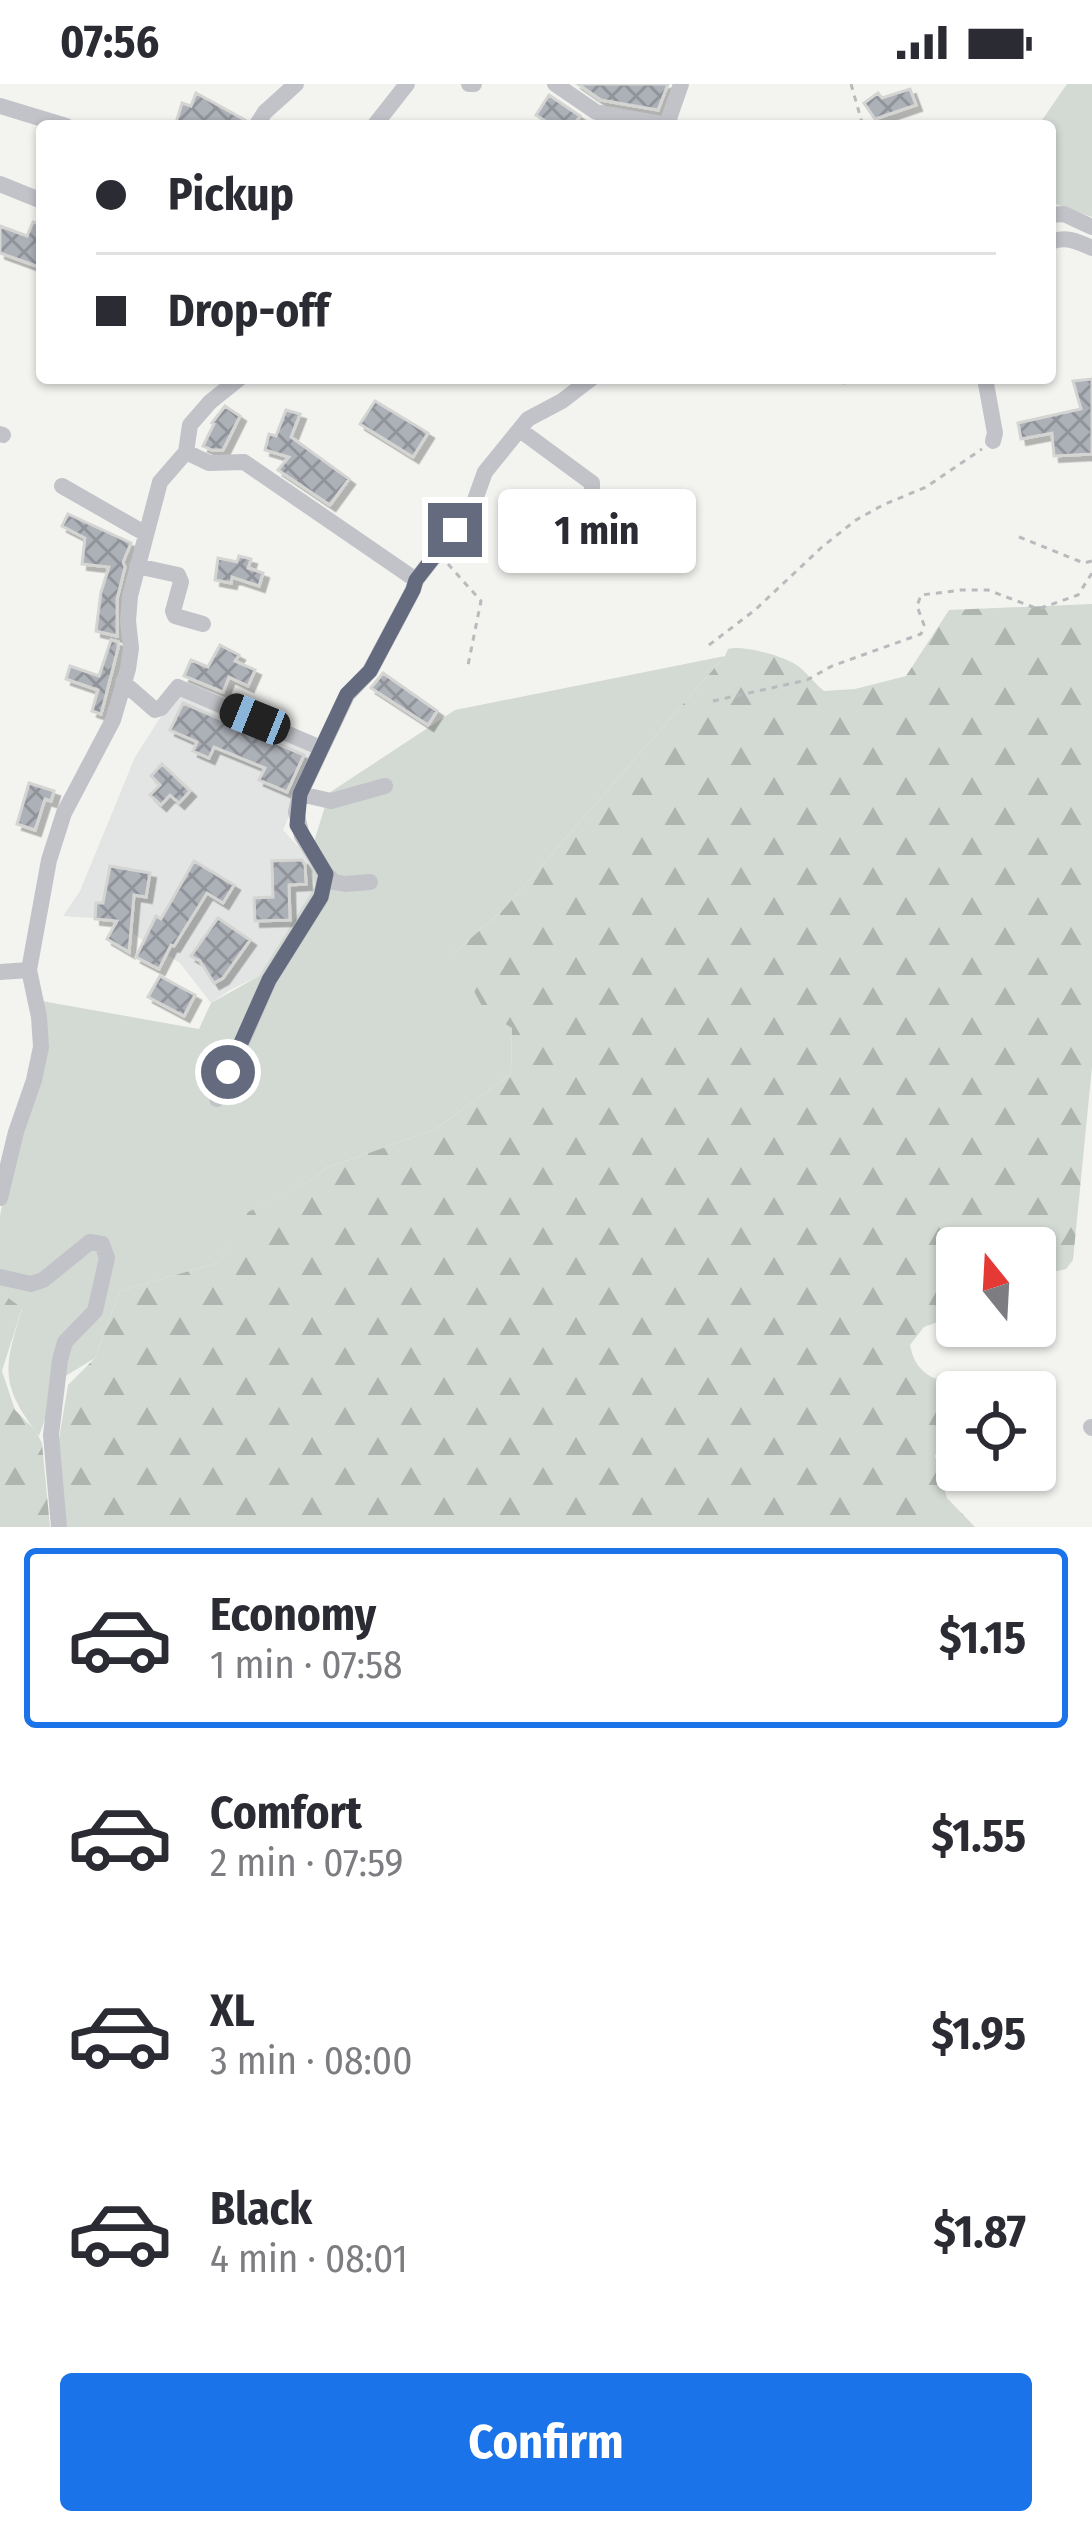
<!DOCTYPE html>
<html lang="en">
<head>
<meta charset="utf-8">
<style>
  body { margin:0; font-family:"Fira Sans Condensed",sans-serif; background:#f2f2f3; color:#2b2b33; height:100vh; display:flex; flex-direction:column; font-size:45px; white-space:nowrap }
  * { box-sizing:border-box; margin:0 }
  p { font-size:39px; color:#7c7c81 }
  .icon { flex:none; width:66px; height:66px; fill:none; stroke:currentColor; stroke-width:2; stroke-linecap:round; stroke-linejoin:round }
  .map { position:relative; height:1443px; overflow:hidden }
  .panel { display:flex; flex-direction:column; background:#fff; flex:1 }
  .panel>* { flex:none }
  .guide { position:absolute; left:36px; top:36px; width:1020px; height:264px; border-radius:12px; box-shadow:0 3px 9px #0004; display:grid; align-content:center; height:264px; padding:0 60px; background:#fff }
  .needle { width:78px; rotate:342deg }
  .buttons { position:absolute; left:936px; top:1143px; display:grid; gap:24px }
  .buttons a { display:grid; place-items:center; width:120px; height:120px; border-radius:12px; background:#fff; box-shadow:0 3px 9px #0004; font-size:60px }
  .end { position:absolute; width:54px; height:54px; margin:-27px; border:15px solid #656b7f; background:#fff; box-shadow:0 0 0 6px #fff }
  .from { border-radius:50% }
  .bubble { position:absolute; height:84px; border-radius:12px; background:#fff; box-shadow:0 3px 9px #0004; font-size:39px; font-weight:700; line-height:84px; text-align:center }
  .car { position:absolute; width:36px; height:72px; margin:-36px -18px; border-radius:15px; box-shadow:0 0 9px 3px #0007; background:linear-gradient(#222 24%,#8ab4d8 0 40%,#222 0 76%,#8ab4d8 0 86%,#222 0) }
  .guide b { display:flex; align-items:center; gap:42px; height:114px; font-size:45px }
  .guide b+b { border-top:3px solid #e1e1e2 }
  .guide i { width:30px; height:30px; background:#2b2b33 }
  ul { padding:21px 0 0; list-style:none }
  li { display:flex; align-items:center; gap:36px; height:180px; margin:0 24px 18px; padding:0 36px; border:6px solid transparent; border-radius:12px }
  li div { flex:1 }
  li b { display:block; font-size:45px }
  li em { font-style:normal; font-weight:700 }
  li.selected { border-color:#1a73e8 }
  li>.icon { width:108px; height:108px; stroke-width:1.5 }
  .primary-button { display:flex; gap:24px; margin-top:auto; padding:24px 60px }
  .primary-button a { flex:1; height:138px; border-radius:12px; background:#1a73e8; color:#fff; font-size:48px; font-weight:700; line-height:138px; text-align:center }
  .status { display:flex; justify-content:space-between; align-items:center; height:84px; padding:0 60px; background:#fff; direction:ltr }
  .status svg { height:33px; fill:currentColor }
  .map>svg:first-child { display:block }
</style>
</head>
<body>
<div class="status"><b>07:56</b><svg viewBox="0 0 49 12"><path d="M0 12V9h3v3zM5 12V6h3v6zM10 12V3h3v9zM15 12V0h3v12zM26 1h20v11H26zM47 4h2v5h-2z"/></svg></div>
<div class="map">
<svg width="1092" height="1443" viewBox="0 0 1092 1443">
  <defs>
    <pattern id="forest-firs" width="22" height="20" patternUnits="userSpaceOnUse" patternTransform="scale(3)"><rect width="22" height="20" fill="#d2dad3"/><path d="M5 1l3.5 6h-7zM16 11l3.5 6h-7z" fill="#aeb5b0"/></pattern>
    <pattern id="building-cross-hatch" width="8" height="8" patternUnits="userSpaceOnUse" patternTransform="scale(3)"><rect width="8" height="8" fill="#acb0b7"/><path d="M0 0l8 8M0 8l8-8" fill="none" stroke="#90939a"/></pattern>
    <filter id="shadow"><feDropShadow dx="5.5" dy="5.5" stdDeviation="0" flood-color="#0004"/></filter>
  </defs>
  <rect width="100%" height="100%" fill="#f3f4f0"/>
  <!-- built -->
  <path fill="#e3e4e4" d="M178 606 318 664 283 746 309 774 315 802 259 892 230 906 211 919 180 879 109 835 63 832 80 807 135 673Z"/>
  <!-- green -->
  <path fill="#d2dad3" d="M1067 0H1092V133L1050 118V42H1038Z
    M725 572 503 826 454 869 512 944 511 990 434 1046 326 1084 316 1093 249 1128 217 1179 120 1207 95 1274 59 1296 39 1352C0 1300 3 1286 22 1225L0 1208V1132L16 1048 41 963 36 916 199 945 211 919 259 892 315 802 309 774 329 709 455 626Z"/>
  <!-- forest -->
  <path fill="url(#forest-firs)" d="M1092 520V983L1073 1176 1066 1185 1035 1192V1164H957V1231L924 1243 910 1261C917 1297 940 1293 967 1308H957V1352L942 1357 935 1372 947 1414 975 1443H63L58 1361 68 1301 95 1274 120 1207 217 1179 248 1128 316 1093 326 1084 434 1046 511 990 512 944 485 928 454 869 503 826 725 572 728 565C743 561 780 571 795 580 806 587 814 599 824 607L855 605 906 592 949 526Z
    M0 1208 22 1224 2 1287 15 1326 35 1346 42 1359 50 1443H0Z"/>
  <!-- building -->
  <path fill="url(#building-cross-hatch)" stroke="#d4d5d3" stroke-width="3" filter="url(#shadow)" d="M578 0H668L658 26 601 16Z
    M910 5 916 21 875 35 864 19 878 9 882 14Z
    M196 9 245 36 243 42H175L182 19 191 22Z
    M549 11 580 32 573 42H553L536 31Z
    M33 138 42 141V184L0 169V142L27 152Z
    M1092 295V370L1054 372 1052 349 1021 355 1018 339 1081 325 1073 297Z
    M375 317 428 349 413 373 360 340Z
    M225 322 240 332 223 366H212L203 362 214 340 212 339Z
    M286 326 300 330 291 353 349 395 330 421 278 386 289 373 265 366 269 350 276 352Z
    M68 430 131 459 123 478 125 483 117 515V552L96 547 101 508 109 483 82 480 85 454 62 442Z
    M239 472 251 475 248 484 263 489 259 502 232 493 231 499 215 496 218 474 237 478Z
    M111 556 118 558V564L101 630 92 627 98 606 66 595 70 582 99 592Z
    M220 561 239 571 235 577 255 586 248 602 229 593 223 608 184 592 191 576 208 583Z
    M383 589 437 627 428 641 371 604Z
    M183 619 304 671 287 708 259 696 265 684 214 663 209 674 193 667 197 658 170 646Z
    M162 680 190 707 179 719 170 711 161 721 150 711 160 701 151 692Z
    M29 699 54 707 51 717 45 715 35 746 17 740Z
    M302 776 305 781 306 800 289 801 290 836 255 837 254 814 273 813 272 777Z
    M194 777 234 801 223 819 207 809 174 862 171 861 159 885 136 873 156 832 161 835Z
    M110 782 150 789 146 813 134 811 129 868 107 855 117 837 95 835 96 819H103Z
    M218 834 250 856 223 894 214 899 200 877 191 872Z
    M160 892 195 911 184 932 148 913Z"/>
  <g fill="none" stroke-linecap="round" stroke-linejoin="round">
    <!-- path -->
    <path stroke="#b9babd" stroke-width="3" stroke-dasharray="6 6" stroke-linecap="butt" d="M851 0 863 42
      M843 299 874 294
      M1019 453 1084 479 1092 477
      M448 480 481 517 467 586
      M709 561 755 526 822 463 856 436 883 421 926 403 982 365
      M713 617 807 596 832 582 921 550 924 541 917 522 921 511 961 506H988L1038 525 1078 511 1092 489"/>
    <!-- minor -->
    <path stroke="#c2c3c8" stroke-width="16" d="M469 0H474
      M555 0 596 28 673 42
      M0 22 66 42
      M667 40 681 0
      M256 42 265 28 296 0
      M374 42 407 0
      M0 100 42 117
      M1050 131 1064 130 1092 143
      M1050 158C1066 152 1077 157 1092 164
      M985 294 995 349 993 357
      M520 346 592 399V408L588 414 590 417 653 447
      M0 350 3 351
      M186 368 209 379 244 378 416 496 413 506 370 587 347 611 300 710 296 728 302 752 326 790 334 798 345 800 370 798
      M62 402 146 450
      M137 482 178 491 181 498 173 527 175 532 203 540
      M416 496 472 424 485 388 528 335 562 317 592 294
      M123 598 155 626 161 624 178 603 321 664
      M300 710 331 717 385 702
      M0 888 29 886
      M217 1015 269 896 321 813 326 790
      M0 1114 16 1048 34 996 41 963 39 933 29 886 49 776 64 729 113 636 128 585 131 564 128 537 130 512 160 398 186 368 190 341 210 318 240 294
      M0 1193 31 1200 43 1196 90 1158 102 1160 107 1174 95 1227 65 1258 60 1276 51 1351 59 1443
      M1091 1343 1092 1344"/>
  </g>
  <g fill="none" stroke-linecap="round" stroke-linejoin="round">
    <!-- route -->
    <path stroke="#656b7f" stroke-width="15" d="M228 988 269 896 321 813 326 790 297 741 300 710 347 610 370 587 413 506 416 496 455 446"/>
  </g>
</svg>
<div class="buttons">
<a><svg class="needle" viewBox="-14 -14 28 28"><path d="M0-13l5 13h-10z" fill="#e53935"/><path d="M0 13l5-13h-10z" fill="#7c7c81"/></svg></a>
<a><svg class="icon" aria-label="locate" viewBox="0 0 24 24"><circle cx="12" cy="12" r="6"/><path d="M12 2v4M12 18v4M2 12h4M18 12h4"/></svg></a>
</div>
<i class="end from" style="left:228px;top:988px"></i>
<i class="end" style="left:455px;top:446px"></i>
<div class="bubble" style="left:498px;top:405px;width:198px">1 min</div>
<i class="car" style="left:255px;top:635px;rotate:292deg"></i>
<div class="guide">
<b><i class="from"></i>Pickup</b>
<b><i></i>Drop-off</b>
</div>
</div>
<section class="panel">
<ul>
<li class="selected"><svg class="icon" aria-label="car" viewBox="0 0 24 24"><path d="M5 17H2v-5l4-1 3-4h7l3 4 3 1v5h-3M9 17h6M6 11h13"/><circle cx="7" cy="17" r="2"/><circle cx="17" cy="17" r="2"/></svg><div><b>Economy</b><p>1 min · 07:58</p></div><em>$1.15</em></li>
<li><svg class="icon" aria-label="car" viewBox="0 0 24 24"><path d="M5 17H2v-5l4-1 3-4h7l3 4 3 1v5h-3M9 17h6M6 11h13"/><circle cx="7" cy="17" r="2"/><circle cx="17" cy="17" r="2"/></svg><div><b>Comfort</b><p>2 min · 07:59</p></div><em>$1.55</em></li>
<li><svg class="icon" aria-label="car" viewBox="0 0 24 24"><path d="M5 17H2v-5l4-1 3-4h7l3 4 3 1v5h-3M9 17h6M6 11h13"/><circle cx="7" cy="17" r="2"/><circle cx="17" cy="17" r="2"/></svg><div><b>XL</b><p>3 min · 08:00</p></div><em>$1.95</em></li>
<li><svg class="icon" aria-label="car" viewBox="0 0 24 24"><path d="M5 17H2v-5l4-1 3-4h7l3 4 3 1v5h-3M9 17h6M6 11h13"/><circle cx="7" cy="17" r="2"/><circle cx="17" cy="17" r="2"/></svg><div><b>Black</b><p>4 min · 08:01</p></div><em>$1.87</em></li>
</ul>
<div class="primary-button"><a>Confirm</a></div>
</section>
</body>
</html>
